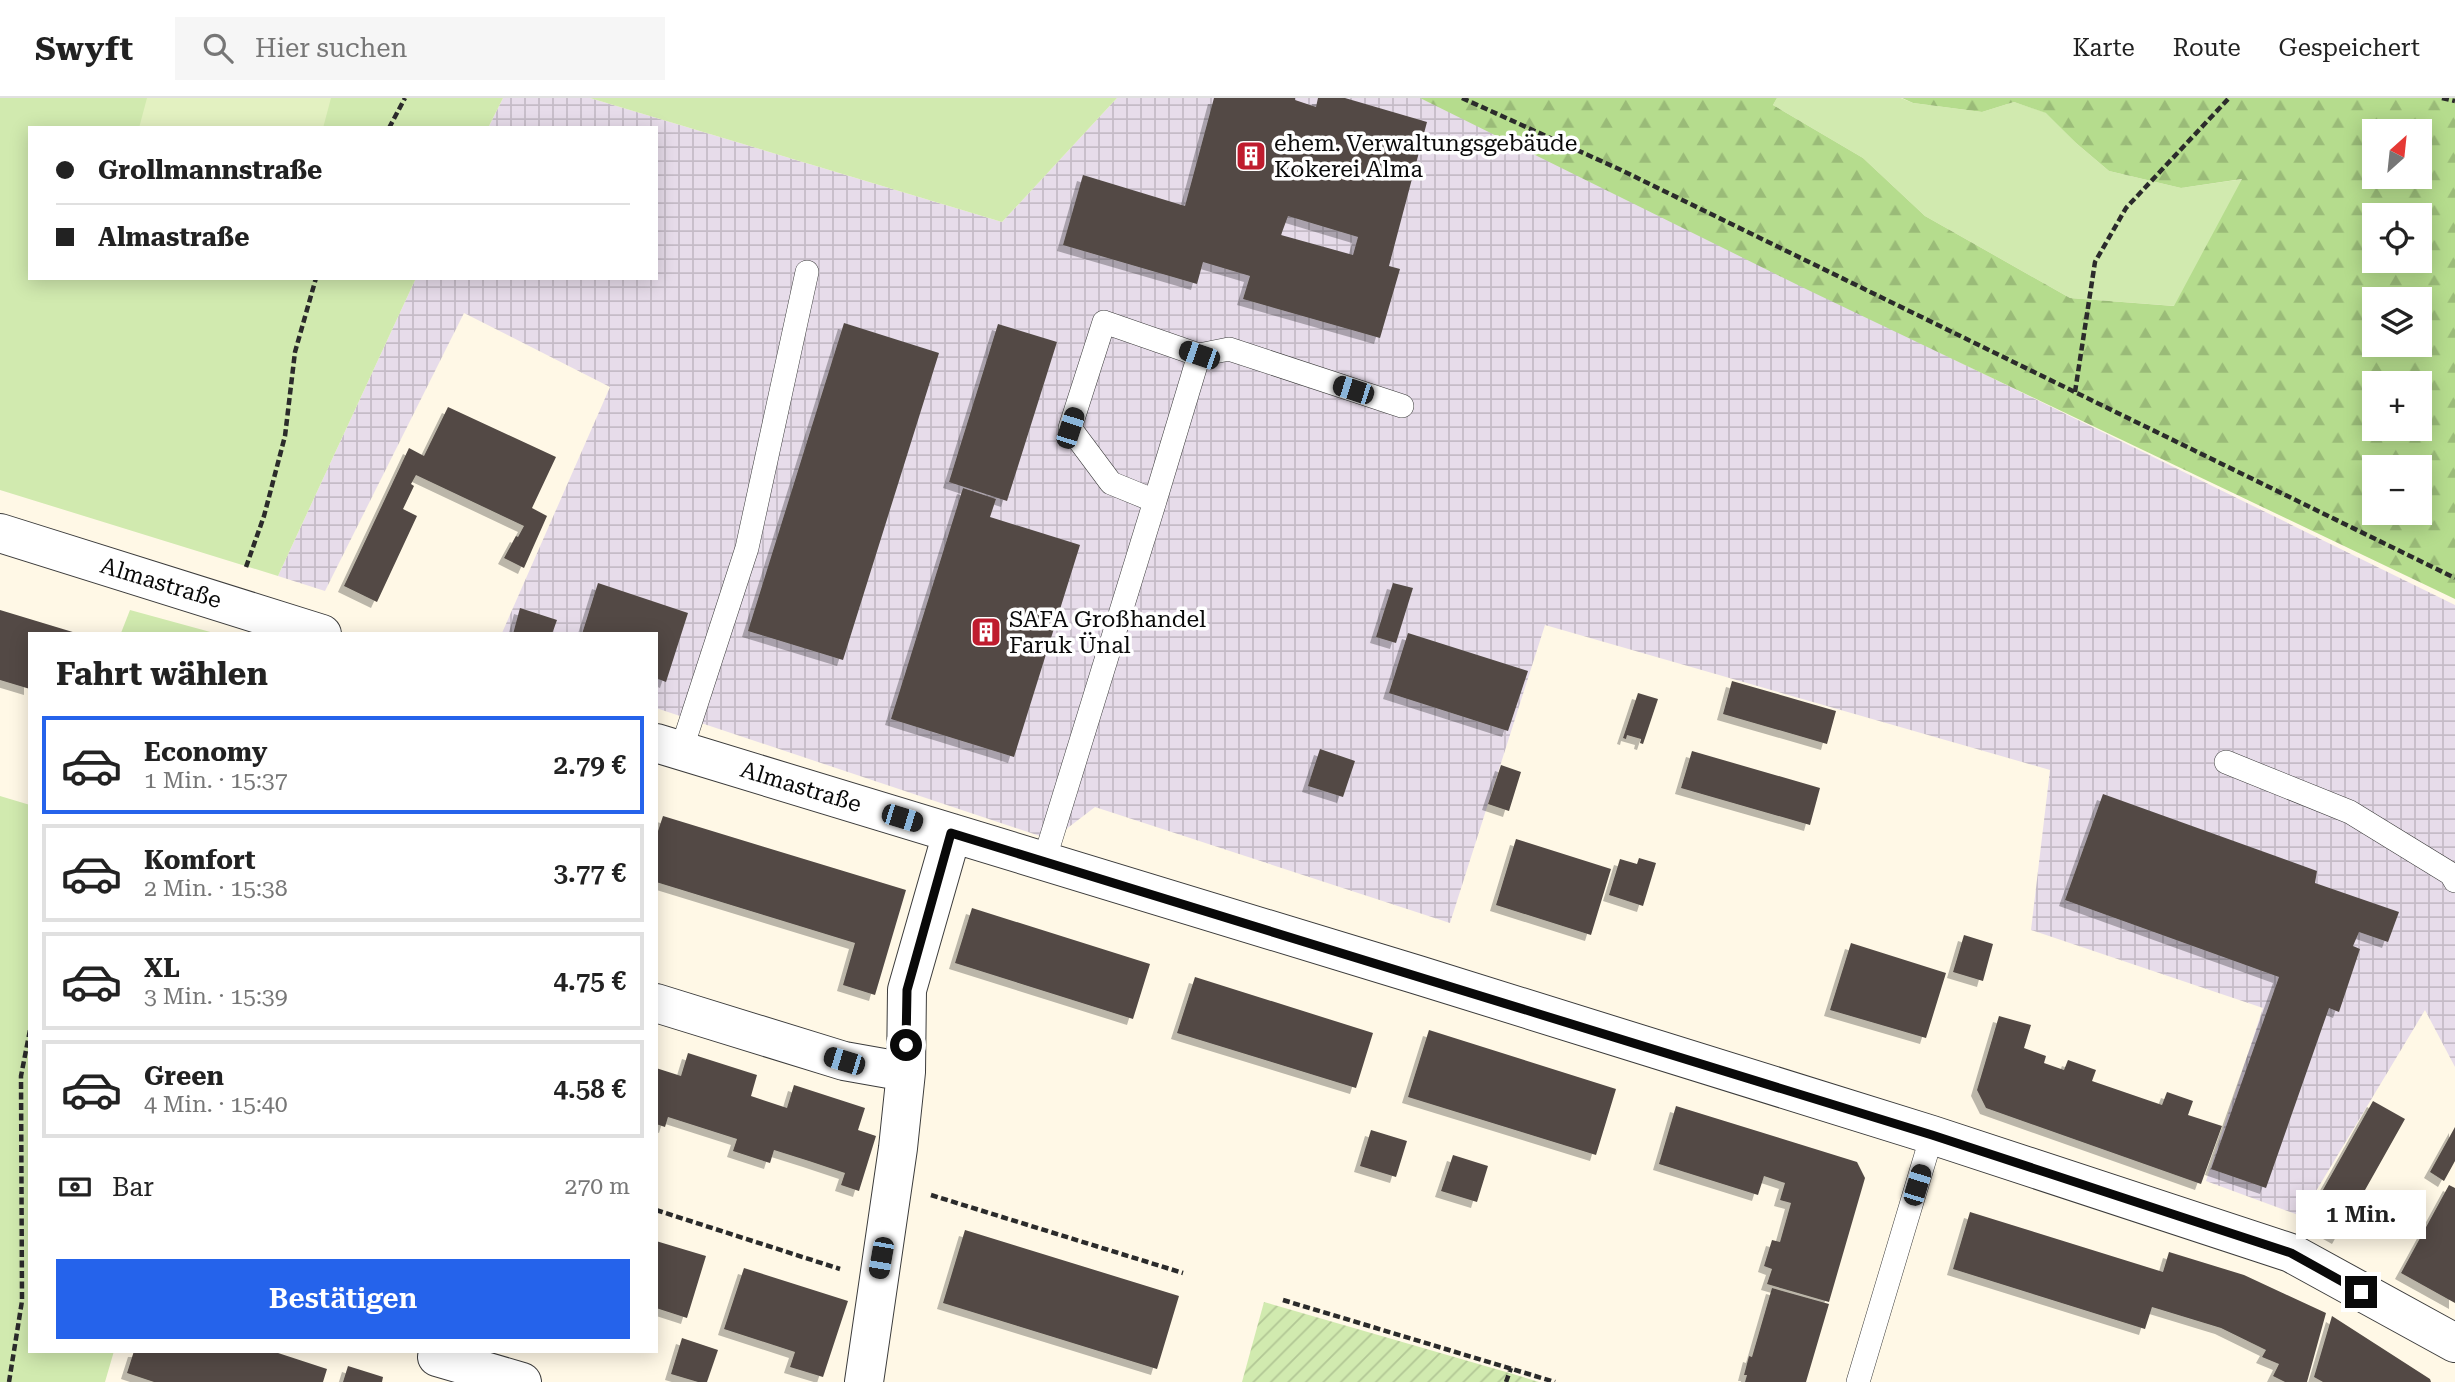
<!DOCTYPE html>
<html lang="de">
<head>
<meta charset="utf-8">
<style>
  body { margin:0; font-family:"Roboto Serif",serif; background:#f6f6f6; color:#222; height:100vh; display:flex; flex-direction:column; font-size:26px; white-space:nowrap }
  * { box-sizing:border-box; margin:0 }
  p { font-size:23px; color:#767676 }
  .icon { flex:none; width:38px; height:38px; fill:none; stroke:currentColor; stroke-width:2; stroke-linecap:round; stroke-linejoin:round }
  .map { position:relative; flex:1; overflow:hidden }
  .drawer { position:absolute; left:28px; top:534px; width:630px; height:721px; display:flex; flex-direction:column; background:#fff; border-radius:0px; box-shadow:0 4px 18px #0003 }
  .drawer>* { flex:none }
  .top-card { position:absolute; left:28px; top:28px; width:630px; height:154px; border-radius:0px; box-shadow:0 4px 18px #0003; display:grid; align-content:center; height:154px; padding:0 28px; background:#fff }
  .needle { width:46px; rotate:27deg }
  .buttons { position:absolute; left:2362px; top:21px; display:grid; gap:14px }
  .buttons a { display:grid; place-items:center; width:70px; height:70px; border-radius:0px; background:#fff; box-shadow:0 4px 18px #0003; font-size:35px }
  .end { position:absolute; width:32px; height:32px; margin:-16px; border:9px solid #090909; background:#fff; box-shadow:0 0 0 4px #fff }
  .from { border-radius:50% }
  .bubble { position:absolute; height:49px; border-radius:0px; background:#fff; box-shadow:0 4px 18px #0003; font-size:23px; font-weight:600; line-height:49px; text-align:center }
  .car { position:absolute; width:21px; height:42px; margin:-21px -10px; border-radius:9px; box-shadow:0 0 5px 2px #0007; background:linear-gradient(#222 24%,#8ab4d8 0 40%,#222 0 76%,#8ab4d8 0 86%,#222 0) }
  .top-card b { display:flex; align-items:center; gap:24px; height:66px; font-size:26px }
  .top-card b+b { border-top:2px solid #e0e0e0 }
  .top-card i { width:18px; height:18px; background:#222 }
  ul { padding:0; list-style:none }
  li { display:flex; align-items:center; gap:21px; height:98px; margin:0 14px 10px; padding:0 14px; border:4px solid #e0e0e0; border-radius:0px }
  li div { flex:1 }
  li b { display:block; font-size:26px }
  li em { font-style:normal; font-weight:600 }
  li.active { border-color:#2563eb }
  li>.icon { width:63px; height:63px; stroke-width:1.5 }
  h2 { padding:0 28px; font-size:32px; line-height:84px }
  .pay { display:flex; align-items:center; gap:18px; height:77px; padding:0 28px; font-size:26px }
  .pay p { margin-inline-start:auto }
  .action { display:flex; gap:14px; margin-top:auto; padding:14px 28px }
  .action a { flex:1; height:80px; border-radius:0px; background:#2563eb; color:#fff; font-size:28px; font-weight:600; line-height:80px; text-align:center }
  header { display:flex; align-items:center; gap:42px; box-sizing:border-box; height:98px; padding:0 35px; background:#fff; border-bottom:2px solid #e0e0e0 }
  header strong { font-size:33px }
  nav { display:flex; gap:38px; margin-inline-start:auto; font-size:24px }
  .search { width:490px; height:63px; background:#f6f6f6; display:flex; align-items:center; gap:18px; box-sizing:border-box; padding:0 24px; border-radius:0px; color:#767676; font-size:26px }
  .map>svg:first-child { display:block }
</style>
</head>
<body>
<header>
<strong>Swyft</strong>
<div class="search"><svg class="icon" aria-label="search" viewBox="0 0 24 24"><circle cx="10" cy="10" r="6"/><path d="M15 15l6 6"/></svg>Hier suchen</div>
<nav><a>Karte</a><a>Route</a><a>Gespeichert</a></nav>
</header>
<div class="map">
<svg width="2455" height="1284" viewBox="0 0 2455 1284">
  <defs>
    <pattern id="industrial-grid" width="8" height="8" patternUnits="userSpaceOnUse" patternTransform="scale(1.75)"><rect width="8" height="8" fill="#e7dcea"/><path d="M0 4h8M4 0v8" fill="none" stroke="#c5bbc7"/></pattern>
    <pattern id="forest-firs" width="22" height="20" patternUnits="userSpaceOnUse" patternTransform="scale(1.75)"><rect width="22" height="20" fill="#b5dc8d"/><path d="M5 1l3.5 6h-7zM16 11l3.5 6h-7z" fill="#9abb78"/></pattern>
    <pattern id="garden-furrows" width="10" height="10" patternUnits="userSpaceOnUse" patternTransform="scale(1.75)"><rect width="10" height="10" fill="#d1eaaf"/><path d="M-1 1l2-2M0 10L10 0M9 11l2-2" fill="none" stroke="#b2c795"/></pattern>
    <filter id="shadow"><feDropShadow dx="-6" dy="6" stdDeviation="0" flood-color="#0004"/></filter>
  </defs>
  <rect width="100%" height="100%" fill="#fff8e6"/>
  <!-- industrial -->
  <path fill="url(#industrial-grid)" d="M503 0H590L1002 124 1117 0H1421L2455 507V969L2425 912 2301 1118 2206 1083 2263 910 2031 832 2050 672 1545 527 1450 825 1095 709 1052 742 656 610V536L502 535 610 289 464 215 325 493 278 478 416 180H656V30H488Z"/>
  <!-- grass -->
  <path fill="#d1eaaf" d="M0 0H503L488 30H30V180H416L278 478 0 392Z
    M590 0H1117L1002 124Z
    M1777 0H1901L1913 5 1982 14 2014 4 2047 15 2076 45 2109 73 2181 90 2243 81 2175 208 2070 200 1925 118 1863 60 1773 7Z
    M130 512 214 535H121Z
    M0 698 30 707V1253H114L105 1284H0Z"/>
  <!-- forest -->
  <path fill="url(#forest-firs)" fill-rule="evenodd" d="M1420 0H1777L1773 7 1863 60 1925 118 2070 200 2174 208 2242 81 2181 90 2109 73 2076 45 2046 15 2014 4 1982 14 1913 5 1902 0H2455V501L1808 192ZM2375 33H2420V79H2375ZM2375 117H2420V163H2375ZM2375 201H2420V247H2375ZM2375 285H2420V331H2375ZM2375 369H2420V415H2375Z"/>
  <!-- garden -->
  <path fill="url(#garden-furrows)" d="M1264 1204 1513 1276 1539 1284H1242Z"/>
  <!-- pitch -->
  <path fill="#e3f1c1" d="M147 0H331L323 30H139Z"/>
  <!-- building -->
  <path fill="#524a45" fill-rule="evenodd" filter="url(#shadow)" d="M1214 0H1295V2L1316 9 1318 0H1345L1427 24 1389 168 1400 171 1380 240 1243 201 1250 178 1203 164 1197 186 1063 147 1083 77 1185 108ZM1288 118 1358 139 1353 157 1281 137Z
    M844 225 939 255 843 562 748 533Z
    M998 226 1057 244 1007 403 949 384Z
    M448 309 556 359 532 410 547 418 524 470 504 460 516 438 518 439 524 428 416 377 411 386 414 388 403 411 417 418 377 504 344 488 409 350 424 358Z
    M963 390 996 401 990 419 1080 447 1014 659 891 621Z
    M598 485 688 515 666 584 656 580V536H582Z
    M1393 485 1413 490 1396 545 1376 539Z
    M520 510 557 522 552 536H513Z
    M0 512 76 535 30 536V591L0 582Z
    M1408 535 1528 573 1508 633 1389 595Z
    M1732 583 1836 613 1827 646 1723 616Z
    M1638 595 1658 601 1643 646 1640 645 1641 641 1627 637 1626 641 1623 640Z
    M1320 651 1355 663 1343 699 1308 688Z
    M1692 653 1820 690 1810 727 1681 690Z
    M1501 667 1521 674 1509 713 1488 706Z
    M2103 696 2317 773 2315 785 2399 814 2388 844 2359 834 2353 848 2360 851 2339 914 2329 910 2266 1090 2211 1071 2279 879 2065 802Z
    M663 718 906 792 875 897 843 887 855 845 656 784V739Z
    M1516 741 1611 771 1591 837 1496 807Z
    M1639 760 1656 765 1643 808 1609 797 1620 761 1637 766Z
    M972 810 1150 866 1133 921 955 865Z
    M1964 837 1993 846 1983 883 1953 874Z
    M1851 845 1946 875 1926 940 1830 912Z
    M1195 879 1373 935 1356 990 1177 935Z
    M1999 918 2031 927 2024 950 2046 958 2044 965 2064 972 2068 962 2096 972 2092 983 2162 1007 2167 994 2193 1003 2188 1017 2222 1028 2201 1086 1986 1010 1977 992Z
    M1429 932 1616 991 1596 1057 1408 999Z
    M688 955 757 977 751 998 787 1010 794 987 865 1010 858 1032 876 1038 859 1093 841 1087 845 1075 809 1063 774 1052 770 1065 733 1053 737 1041 668 1019 665 1029 656 1026V970L681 978Z
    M2373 1003 2405 1021 2338 1140 2306 1122Z
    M1676 1008 1857 1064 1865 1080 1829 1204 1767 1186 1772 1171 1764 1168 1772 1142 1780 1144 1791 1105 1780 1102 1785 1085 1764 1078 1758 1097 1659 1066Z
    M2455 1029V1063L2444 1083 2430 1074Z
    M1371 1032 1407 1043 1396 1079 1360 1068Z
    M1453 1057 1488 1068 1477 1104 1441 1093Z
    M2449 1087 2455 1090V1205L2401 1175Z
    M1970 1114 2163 1174 2169 1154 2244 1177 2326 1215 2307 1284H2285L2273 1278 2279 1266 2262 1259 2266 1252 2221 1230 2152 1209 2145 1231 1953 1171Z
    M965 1132 1179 1198 1157 1271 943 1205Z
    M656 1143 706 1158 687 1220 656 1210Z
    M744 1170 848 1203 823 1279 790 1269 795 1254 724 1231Z
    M1772 1190 1829 1206 1806 1284H1745L1747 1277H1744L1749 1258 1752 1259Z
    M2332 1218 2430 1281 2431 1284H2323L2314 1279Z
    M682 1240 718 1252 707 1284H698L671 1276Z
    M134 1253H272L327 1271 323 1284H154L127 1275Z
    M348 1268 383 1279 382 1284H343Z"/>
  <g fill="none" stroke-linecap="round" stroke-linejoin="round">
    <!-- service casing -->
    <g stroke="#3c3c3c" stroke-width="24">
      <path id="service" d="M1199 257 1229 251 1402 308
        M681 653 747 450 807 174
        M2226 664 2350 714 2451 776 2455 783
        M1044 763 1155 403 1111 385 1070 330 1104 224 1199 257 1155 403
        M1858 1284 1932 1037"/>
    </g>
    <!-- minor casing -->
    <g stroke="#3c3c3c" stroke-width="40">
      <path id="minor" d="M0 435 322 536
        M656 645 1418 877 1932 1037 2291 1155 2455 1245
        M656 905 844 963 906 974
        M437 1259 522 1284
        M864 1284 898 1050 906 974 907 892 952 735"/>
    </g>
    <!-- path -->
    <path stroke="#2b2b2b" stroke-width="4.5" stroke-dasharray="7 3.5" stroke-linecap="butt" d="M1462 0 1621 72 2455 480
      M2442 0 2455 3
      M389 30 405 0
      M2075 294 2095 164 2126 110 2229 0
      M246 469 264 418 285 338 295 254 316 180
      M931 1097 1183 1175
      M656 1112 840 1171
      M1283 1202 1555 1284
      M9 1284 22 1203 21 978 30 932
      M1506 1284 1511 1270"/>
    <!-- service -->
    <use href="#service" stroke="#fff" stroke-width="23"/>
    <!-- minor -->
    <use href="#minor" stroke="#fff" stroke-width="38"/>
  </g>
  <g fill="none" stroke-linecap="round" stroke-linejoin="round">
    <!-- route -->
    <path stroke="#090909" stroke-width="9" d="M906 947 907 892 951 735 1932 1037 2291 1155 2361 1194"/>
  </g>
  <!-- icons -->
  <defs>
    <g id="building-square" transform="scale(1.575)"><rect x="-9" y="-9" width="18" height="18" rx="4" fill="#bf1c2e" stroke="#fff"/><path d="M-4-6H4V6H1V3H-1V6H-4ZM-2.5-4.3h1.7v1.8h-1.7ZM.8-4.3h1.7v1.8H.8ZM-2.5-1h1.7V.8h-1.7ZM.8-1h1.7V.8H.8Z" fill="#fff"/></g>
  </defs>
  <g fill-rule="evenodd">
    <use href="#building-square" x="1251" y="58"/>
    <use href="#building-square" x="986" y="534"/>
  </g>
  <g text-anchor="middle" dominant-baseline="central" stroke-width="7" stroke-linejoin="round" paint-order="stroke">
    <!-- poi labels -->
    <g font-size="23" fill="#090909" stroke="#fff" text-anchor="start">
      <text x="1274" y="45">ehem. Verwaltungsgebäude<tspan x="1274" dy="26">Kokerei Alma</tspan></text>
      <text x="1009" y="521">SAFA Großhandel<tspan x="1009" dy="26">Faruk Ünal</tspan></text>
    </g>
    <!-- street labels -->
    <g font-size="23" fill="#090909" stroke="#fff">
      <text transform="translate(161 485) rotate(17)">Almastraße</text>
      <text transform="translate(801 689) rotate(17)">Almastraße</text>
    </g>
  </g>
</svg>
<div class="buttons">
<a><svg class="needle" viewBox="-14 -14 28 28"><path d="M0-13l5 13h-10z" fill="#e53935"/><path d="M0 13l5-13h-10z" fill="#767676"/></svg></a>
<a><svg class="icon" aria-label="locate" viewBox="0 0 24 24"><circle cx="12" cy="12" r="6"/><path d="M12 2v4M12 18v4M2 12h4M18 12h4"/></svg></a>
<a><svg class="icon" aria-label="layers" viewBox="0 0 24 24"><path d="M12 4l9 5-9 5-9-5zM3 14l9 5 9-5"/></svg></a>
<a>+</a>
<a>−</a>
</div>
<i class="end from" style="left:906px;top:947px"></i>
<i class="end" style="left:2361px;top:1194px"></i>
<div class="bubble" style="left:2296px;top:1092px;width:130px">1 Min.</div>
<i class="car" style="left:1199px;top:257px;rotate:289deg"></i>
<i class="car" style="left:1353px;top:292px;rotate:288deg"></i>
<i class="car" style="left:1070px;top:330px;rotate:18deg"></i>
<i class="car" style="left:902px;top:720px;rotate:107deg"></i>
<i class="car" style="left:844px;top:963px;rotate:287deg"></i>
<i class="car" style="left:1917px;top:1087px;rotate:17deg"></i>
<i class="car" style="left:881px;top:1160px;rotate:190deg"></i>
<div class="top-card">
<b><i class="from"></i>Grollmannstraße</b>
<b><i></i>Almastraße</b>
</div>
<section class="drawer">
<h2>Fahrt wählen</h2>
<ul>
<li class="active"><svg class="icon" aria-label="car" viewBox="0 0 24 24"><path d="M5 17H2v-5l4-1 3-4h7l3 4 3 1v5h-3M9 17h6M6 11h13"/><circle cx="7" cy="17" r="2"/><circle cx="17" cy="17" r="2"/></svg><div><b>Economy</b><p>1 Min. · 15:37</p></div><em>2.79 €</em></li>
<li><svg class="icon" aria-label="car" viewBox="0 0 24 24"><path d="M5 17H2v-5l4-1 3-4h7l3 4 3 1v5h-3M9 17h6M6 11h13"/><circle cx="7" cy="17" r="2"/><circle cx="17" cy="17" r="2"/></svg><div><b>Komfort</b><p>2 Min. · 15:38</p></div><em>3.77 €</em></li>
<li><svg class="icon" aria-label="car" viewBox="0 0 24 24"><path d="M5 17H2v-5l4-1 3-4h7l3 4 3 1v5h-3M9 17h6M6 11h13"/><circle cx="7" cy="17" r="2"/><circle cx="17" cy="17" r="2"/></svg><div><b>XL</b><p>3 Min. · 15:39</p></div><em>4.75 €</em></li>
<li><svg class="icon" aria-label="car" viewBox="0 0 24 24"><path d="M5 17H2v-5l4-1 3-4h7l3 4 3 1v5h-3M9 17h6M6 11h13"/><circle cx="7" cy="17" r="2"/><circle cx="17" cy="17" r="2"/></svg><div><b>Green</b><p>4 Min. · 15:40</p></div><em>4.58 €</em></li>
</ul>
<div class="pay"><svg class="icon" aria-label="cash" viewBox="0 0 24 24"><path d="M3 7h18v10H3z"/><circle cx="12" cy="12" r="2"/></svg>Bar<p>270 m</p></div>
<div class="action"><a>Bestätigen</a></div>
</section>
</div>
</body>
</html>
